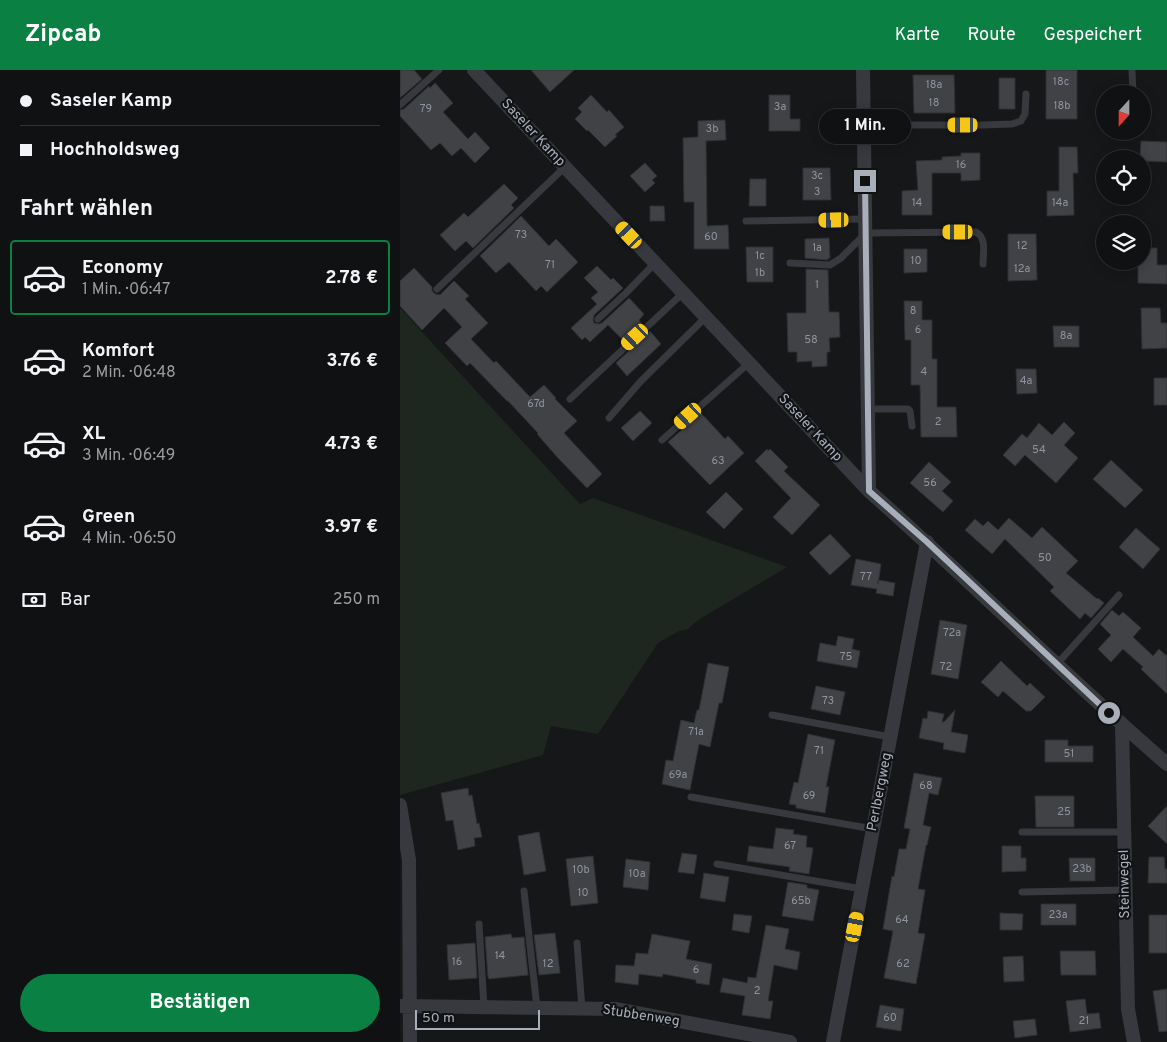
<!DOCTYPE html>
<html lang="de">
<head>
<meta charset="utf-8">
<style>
  body { margin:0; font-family:Overpass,sans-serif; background:#1e1f21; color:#f1f3f6; height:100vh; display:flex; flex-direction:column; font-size:19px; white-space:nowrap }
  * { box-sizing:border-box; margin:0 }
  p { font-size:16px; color:#9c9da0 }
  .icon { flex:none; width:28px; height:28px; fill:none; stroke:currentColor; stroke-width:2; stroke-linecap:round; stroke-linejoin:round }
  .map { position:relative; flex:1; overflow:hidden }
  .side { display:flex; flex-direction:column; background:#101113; width:400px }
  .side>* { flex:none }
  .hud { display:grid; align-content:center; height:110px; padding:0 20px; background:#101113 }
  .needle { width:32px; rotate:201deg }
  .controls { position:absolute; left:696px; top:15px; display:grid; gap:10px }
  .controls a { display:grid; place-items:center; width:55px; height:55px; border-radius:50%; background:#101113; box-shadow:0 2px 12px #0003,0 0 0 1px #303133; font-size:25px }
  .scale { position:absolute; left:15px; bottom:12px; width:125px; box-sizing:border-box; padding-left:5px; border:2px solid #a8aeba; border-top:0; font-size:14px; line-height:18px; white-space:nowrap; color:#a8aeba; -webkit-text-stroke:4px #111214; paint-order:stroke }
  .end { position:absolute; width:22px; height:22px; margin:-11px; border:6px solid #a8aeba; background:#111; box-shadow:0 0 0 2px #111 }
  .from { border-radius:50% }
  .bubble { position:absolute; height:35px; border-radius:18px; background:#101113; box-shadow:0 2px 12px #0003,0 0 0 1px #303133; font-size:16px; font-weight:700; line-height:35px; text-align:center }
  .car { position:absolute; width:15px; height:30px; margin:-15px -8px; border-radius:6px; box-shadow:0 0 4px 1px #0007; background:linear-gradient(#f5c518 24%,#345 0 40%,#f5c518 0 76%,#345 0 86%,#f5c518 0) }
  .hud b { display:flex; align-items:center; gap:18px; height:48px; font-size:19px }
  .hud b+b { border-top:1px solid #303133 }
  .hud i { width:12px; height:12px; background:#f1f3f6 }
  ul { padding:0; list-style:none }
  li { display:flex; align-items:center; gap:15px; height:75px; margin:0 10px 8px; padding:0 10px; border:2px solid transparent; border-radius:5px }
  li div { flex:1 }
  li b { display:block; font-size:19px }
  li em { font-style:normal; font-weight:700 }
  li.active { border-color:#0b8043 }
  li>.icon { width:45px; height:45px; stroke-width:1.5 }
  h2 { padding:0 20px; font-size:22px; line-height:60px }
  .pay { display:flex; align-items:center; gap:12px; height:55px; padding:0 20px; font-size:19px }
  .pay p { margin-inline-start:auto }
  .action { display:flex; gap:10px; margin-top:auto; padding:10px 20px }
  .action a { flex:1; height:58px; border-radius:30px; background:#0b8043; color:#fff; font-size:20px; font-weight:700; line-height:58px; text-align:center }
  header { display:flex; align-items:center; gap:30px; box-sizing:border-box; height:70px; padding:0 25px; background:#0b8043; color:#fff }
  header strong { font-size:24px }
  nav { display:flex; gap:28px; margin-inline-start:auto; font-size:18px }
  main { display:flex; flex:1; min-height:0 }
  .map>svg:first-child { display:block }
</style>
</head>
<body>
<header>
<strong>Zipcab</strong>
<nav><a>Karte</a><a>Route</a><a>Gespeichert</a></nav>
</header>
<main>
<section class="side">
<div class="hud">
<b><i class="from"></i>Saseler Kamp</b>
<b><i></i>Hochholdsweg</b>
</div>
<h2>Fahrt wählen</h2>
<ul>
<li class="active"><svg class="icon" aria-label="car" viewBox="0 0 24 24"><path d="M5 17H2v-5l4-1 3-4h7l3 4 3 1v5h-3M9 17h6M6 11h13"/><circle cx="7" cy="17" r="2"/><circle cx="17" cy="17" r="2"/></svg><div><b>Economy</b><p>1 Min. · 06:47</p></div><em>2.78 €</em></li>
<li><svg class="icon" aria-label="car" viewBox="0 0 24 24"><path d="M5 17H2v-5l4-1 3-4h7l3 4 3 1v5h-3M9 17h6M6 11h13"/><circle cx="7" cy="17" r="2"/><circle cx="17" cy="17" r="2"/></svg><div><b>Komfort</b><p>2 Min. · 06:48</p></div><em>3.76 €</em></li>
<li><svg class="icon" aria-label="car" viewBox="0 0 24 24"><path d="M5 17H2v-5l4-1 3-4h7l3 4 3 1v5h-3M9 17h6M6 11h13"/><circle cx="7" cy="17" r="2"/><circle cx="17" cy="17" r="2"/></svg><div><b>XL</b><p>3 Min. · 06:49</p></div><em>4.73 €</em></li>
<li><svg class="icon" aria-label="car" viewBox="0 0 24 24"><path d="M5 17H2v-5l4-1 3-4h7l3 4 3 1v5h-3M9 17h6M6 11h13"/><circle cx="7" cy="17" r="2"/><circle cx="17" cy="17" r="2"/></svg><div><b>Green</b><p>4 Min. · 06:50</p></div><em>3.97 €</em></li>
</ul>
<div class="pay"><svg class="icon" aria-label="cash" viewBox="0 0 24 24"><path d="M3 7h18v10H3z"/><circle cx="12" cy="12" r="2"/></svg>Bar<p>250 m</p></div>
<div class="action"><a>Bestätigen</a></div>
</section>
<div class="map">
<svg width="767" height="972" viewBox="0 0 767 972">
  <rect width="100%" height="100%" fill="#161719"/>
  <!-- green -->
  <path fill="#1e271f" d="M0 238 180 434 193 428 387 497 298 550 288 559 279 561 258 573 198 664 151 656 143 685 0 725Z"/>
  <!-- building -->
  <path fill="#404246" stroke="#303135" d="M0 0H14L22 9 0 28Z
    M131 0H174L150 22Z
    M646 0H677V49H646Z
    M513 5H554L555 43H514Z
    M599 8H615V39H599Z
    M35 13 53 33 43 42 68 69 75 62 90 78 75 93 61 78 52 86 40 73 31 80 0 46V40L4 39 29 16 30 18Z
    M191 25 207 42 209 40 224 57 215 65 217 66 205 77 188 60 187 61 175 49 182 42 178 38Z
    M369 25H390V49H400V61H369Z
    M325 50 326 70 306 71 307 156 328 155 329 179H294V132H284L283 68 298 67V51Z
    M741 71 767 72V92L742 91V89H740Z
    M659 77H677L678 103H673L674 145 647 146V121H659Z
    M561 83H580V110L561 111V103H532V145H502V121L518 120 516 91 542 90V87L561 86Z
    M245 93 257 106 252 110 255 113 245 122 230 106Z
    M403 98H430L431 130H403Z
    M350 109H366V136H349Z
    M104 114 118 128 111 135 114 138 73 178 66 171 55 181 40 165 64 143 68 147Z
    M250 136H264L265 151H250Z
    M121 146 149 176 156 169 178 192 147 222 141 216 136 221 109 192 96 203 80 186Z
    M608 164H636L637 210 608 211Z
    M429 168 430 188H428V190L405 188V169Z
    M346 177H373V212H347Z
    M742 178H757V195H767V214L738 213V191H742Z
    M504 179H527V202L504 203Z
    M197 196 211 210 213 208 223 218 194 245 193 250 194 253 199 254 202 253 229 228 244 244 239 250 242 254 224 271 208 255 190 272 185 267 182 270 171 258 197 234 191 228 198 222 184 208Z
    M14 198 32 217V221L35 224 40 225 54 211 69 226 65 229 88 253 71 269 94 293 96 291 130 327 144 315 156 328 155 329 177 351 164 363 202 404 187 418 158 388 137 364 138 363 108 331H107L70 293 67 296 45 273 62 257 44 238 22 260 0 236V211Z
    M406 199 428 200 429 242H439L440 267 429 268 430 282H427V296L412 297V291L397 292V282H388L387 243H406Z
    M504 231H522V250H532V289H537V337H556L557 367H521L520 315H511V270H505Z
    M741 238H760L761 253H767V278L742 279Z
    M653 256H679V277H654Z
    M250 261 261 274 227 306 216 293Z
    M616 299H636L637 323 617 324Z
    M754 308H767V335H754Z
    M240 341 252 353 233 371 221 358Z
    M301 343 325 369 328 366 344 383 310 415 268 372Z
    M664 352 675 363 664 375 678 388 656 413 625 385 615 396 603 385 622 364 627 368 639 353 652 365Z
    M367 379 368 381 370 379 388 397 384 401 420 435 392 465 373 447 391 428 355 391Z
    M711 390 743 420 725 438 693 409Z
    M529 392 551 412 542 421 553 431 543 442 510 413Z
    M326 422 343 439 324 459 306 442Z
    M609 448 632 468 642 457 678 491 666 503 697 529 698 528 704 533 691 548 685 543 680 549 666 536 650 521 654 517 605 469 592 484 565 460 575 449 583 456 588 451 598 460Z
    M736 458 760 479 743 499 719 477Z
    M430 464 451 486 430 505 409 483Z
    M456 489 481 494 478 514V510L495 513 493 526 476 523 477 519 451 515Z
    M712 540 719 546 723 542 741 558 733 567 753 586 759 579 767 586V624L741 599 743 597 723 579 711 592 698 579 711 565 700 554Z
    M540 550 567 555 558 609 531 604Z
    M438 566 454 569 452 579 460 581 457 598 417 591 420 573 436 576Z
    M601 591 627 616 630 613 645 627 631 641H626L603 621 598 627 581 612Z
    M308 593 329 597 322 633H319L310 677 299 674 290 720 262 714 266 690 273 691 281 650 294 653 297 640H299Z
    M416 616 445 622 440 645 411 639Z
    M555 640 551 662 568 665 565 683 543 679 544 673 519 668 523 648 527 649 528 641 544 644 542 652H544Z
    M408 664 435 670 426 717H429L425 743 396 738V735L389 734 394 712 398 713Z
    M645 670H668V676H693V692H645Z
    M514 703 542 708 538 725 529 723 523 755 531 757 527 775H526L518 819 525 820 518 863 525 864 516 914 484 908 493 861 483 859 492 806 494 807 499 779H506L510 759 504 758Z
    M68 718 69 726 72 725 77 754 79 753 82 767 74 768 75 776 58 780 53 750 46 751 41 723Z
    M635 726H674V757H636Z
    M767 736V774L748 756Z
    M376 758 394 760 393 764 407 766 406 777 413 778 409 804 389 801 390 797 347 791 349 776 373 779Z
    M139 762 146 801 124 805 118 766Z
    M602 776H621V788H626V801L602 802Z
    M282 783 297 785 294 804 278 802Z
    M193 786 198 833 171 836 166 789Z
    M749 787H764L765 799H767V813H748Z
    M669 788H695V811H670Z
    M226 789 250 792 248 820 223 817Z
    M304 803 329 807 325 832 300 828Z
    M388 812 407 815V818L419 820 413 851 382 846Z
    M641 834H676V855H641Z
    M600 843 623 844 622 860H600Z
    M334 844 352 846 349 863 332 860Z
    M749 845H767V883H749Z
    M366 855 389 859 385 879 400 882 397 900 374 895 368 931H373L370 949 342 945 345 926 320 922 323 908 347 913 348 907 356 908Z
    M155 863 160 903 139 905 134 865Z
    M111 864 112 868 124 867 128 905 89 909 88 907 85 867Z
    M252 864 290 871 286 889 312 894 309 915 296 913V910L263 904 262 907 239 904 238 915 215 912 216 895 234 896 236 883 248 884Z
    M75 873 77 908 49 910 47 875Z
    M660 881H695L696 905H661Z
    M623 886 624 911 604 912 603 887Z
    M767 919V961L759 962 753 921Z
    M685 929 687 944 699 943 701 958 670 962 666 931Z
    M480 935 504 939 501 961 476 957Z
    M635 949 637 965 615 968 613 951Z"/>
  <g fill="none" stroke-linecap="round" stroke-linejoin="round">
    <!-- service -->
    <path stroke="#37393e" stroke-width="7" d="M732 0 733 24
      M0 35 39 0
      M464 55H583L612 54 621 51 625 44 626 24
      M346 151 465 149
      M390 193 430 195 441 188 466 163 576 162C587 168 583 183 583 194
      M37 219 165 97
      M198 249 226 223 255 193
      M170 329 283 223
      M468 339H508L510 341 512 356
      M209 348 241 311 306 247
      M262 370 349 293
      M657 594 719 525
      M372 645 490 667
      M291 727 473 759
      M622 762H724
      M317 794 462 819
      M124 821 137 938
      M622 822 725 820
      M79 854 84 937
      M177 873 182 939"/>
    <!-- minor -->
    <path stroke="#37393e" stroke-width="14" d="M74 0 469 421C570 510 665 606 767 694
      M463 0 469 421
      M722 655 728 939 734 972
      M0 735 9 790 10 972
      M0 936 215 939 390 972
      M433 972 527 472"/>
  </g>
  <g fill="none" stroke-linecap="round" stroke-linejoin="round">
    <!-- route -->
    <path stroke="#a8aeba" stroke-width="6" d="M465 111 469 421 527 472 709 643"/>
  </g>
  <g text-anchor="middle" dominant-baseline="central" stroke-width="4.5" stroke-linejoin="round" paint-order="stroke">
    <!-- number labels -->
    <g font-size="11" fill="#8e939d">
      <text x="661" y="12">18c</text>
      <text x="534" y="15">18a</text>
      <text x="534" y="33">18</text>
      <text x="662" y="36">18b</text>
      <text x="380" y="37">3a</text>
      <text x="26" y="39">79</text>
      <text x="312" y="59">3b</text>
      <text x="561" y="95">16</text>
      <text x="417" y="106">3c</text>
      <text x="417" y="122">3</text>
      <text x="517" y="133">14</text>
      <text x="660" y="133">14a</text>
      <text x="121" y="165">73</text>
      <text x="311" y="167">60</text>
      <text x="622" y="176">12</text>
      <text x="417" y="178">1a</text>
      <text x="360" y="186">1c</text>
      <text x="516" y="191">10</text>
      <text x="150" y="195">71</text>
      <text x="622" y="199">12a</text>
      <text x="360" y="203">1b</text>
      <text x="417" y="215">1</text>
      <text x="513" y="241">8</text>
      <text x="518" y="260">6</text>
      <text x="666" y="266">8a</text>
      <text x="411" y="270">58</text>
      <text x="524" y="302">4</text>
      <text x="626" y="311">4a</text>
      <text x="136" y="334">67d</text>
      <text x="538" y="352">2</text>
      <text x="639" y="380">54</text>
      <text x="318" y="391">63</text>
      <text x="530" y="413">56</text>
      <text x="645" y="488">50</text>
      <text x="466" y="507">77</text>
      <text x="552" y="563">72a</text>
      <text x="446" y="587">75</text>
      <text x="546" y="597">72</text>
      <text x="428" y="631">73</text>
      <text x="296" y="662">71a</text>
      <text x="419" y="681">71</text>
      <text x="669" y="684">51</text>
      <text x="278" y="705">69a</text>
      <text x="526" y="716">68</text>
      <text x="409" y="726">69</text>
      <text x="664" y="742">25</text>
      <text x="390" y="776">67</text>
      <text x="682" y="799">23b</text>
      <text x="181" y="800">10b</text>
      <text x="237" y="804">10a</text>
      <text x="183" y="823">10</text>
      <text x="401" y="831">65b</text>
      <text x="658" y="845">23a</text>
      <text x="502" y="850">64</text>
      <text x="100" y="886">14</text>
      <text x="57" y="892">16</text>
      <text x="148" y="894">12</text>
      <text x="503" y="894">62</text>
      <text x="296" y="900">6</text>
      <text x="357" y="921">2</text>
      <text x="490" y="948">60</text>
      <text x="684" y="951">21</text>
    </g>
    <!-- street labels -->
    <g font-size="14" fill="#a8aeba" stroke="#111214">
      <text transform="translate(133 63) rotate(47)">Saseler Kamp</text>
      <text transform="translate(410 358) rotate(47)">Saseler Kamp</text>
      <text transform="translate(480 722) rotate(-79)">Perlbergweg</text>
      <text transform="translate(725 814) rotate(-91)">Steinwegel</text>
      <text transform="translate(241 946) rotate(9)">Stubbenweg</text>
    </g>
  </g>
</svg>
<div class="controls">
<a><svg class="needle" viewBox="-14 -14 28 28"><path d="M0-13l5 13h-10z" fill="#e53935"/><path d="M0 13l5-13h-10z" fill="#9c9da0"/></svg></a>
<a><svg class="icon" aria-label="locate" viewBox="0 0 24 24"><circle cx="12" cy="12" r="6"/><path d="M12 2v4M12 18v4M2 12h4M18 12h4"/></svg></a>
<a><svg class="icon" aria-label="layers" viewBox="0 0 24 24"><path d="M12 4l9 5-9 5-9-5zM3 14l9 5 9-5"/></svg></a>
</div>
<div class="scale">50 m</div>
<i class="end from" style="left:709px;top:643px"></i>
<i class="end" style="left:465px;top:111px"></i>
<div class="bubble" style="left:419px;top:39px;width:92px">1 Min.</div>
<i class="car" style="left:563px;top:55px;rotate:270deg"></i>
<i class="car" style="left:434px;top:150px;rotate:269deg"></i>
<i class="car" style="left:558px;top:162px;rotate:270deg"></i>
<i class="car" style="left:229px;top:165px;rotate:317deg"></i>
<i class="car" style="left:235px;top:267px;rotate:227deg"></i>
<i class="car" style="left:288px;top:346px;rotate:228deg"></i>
<i class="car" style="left:455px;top:857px;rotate:11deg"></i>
</div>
</main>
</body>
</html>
